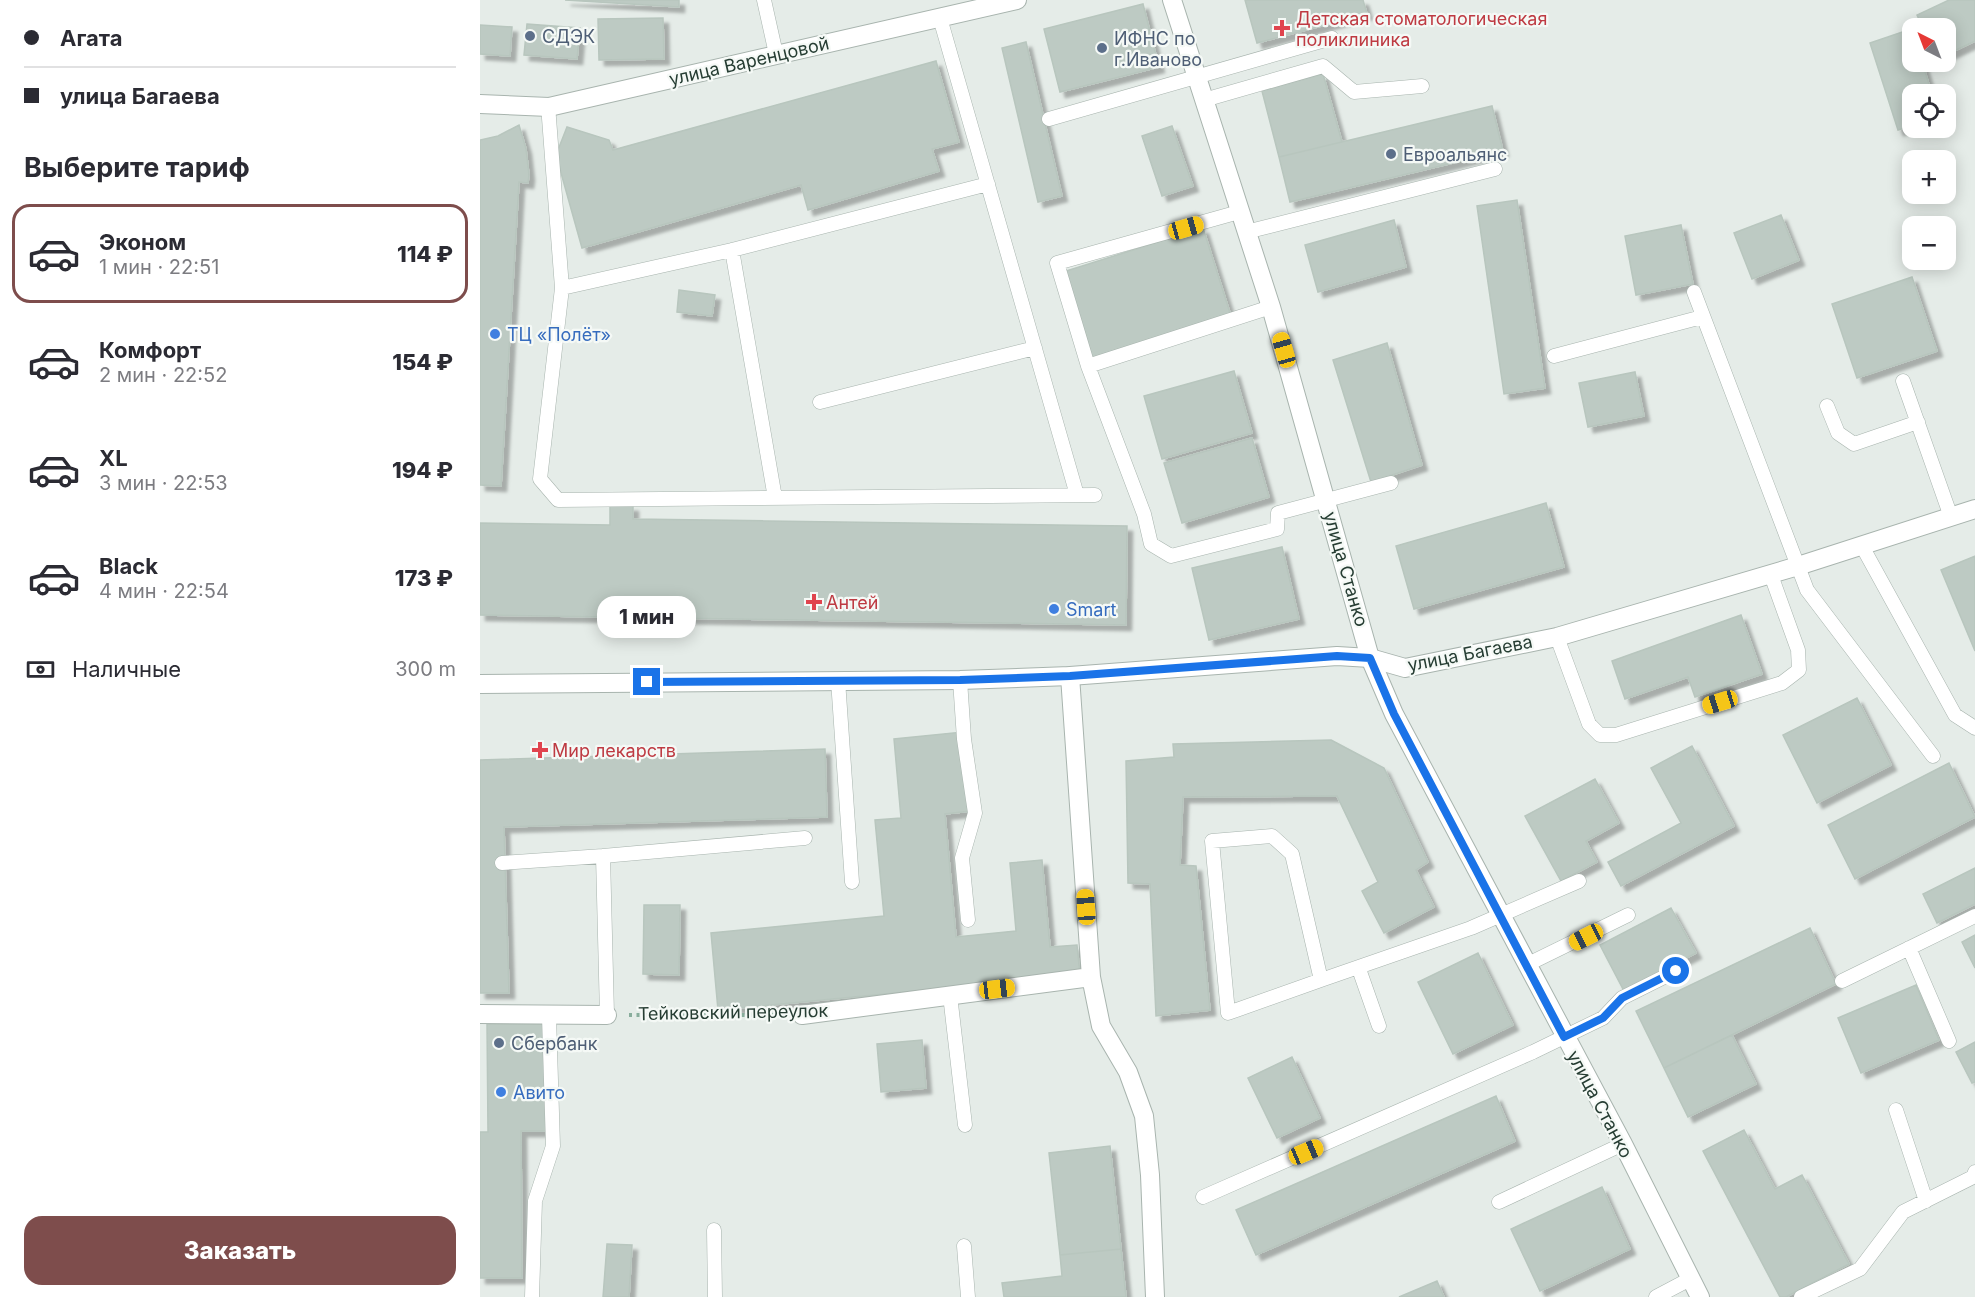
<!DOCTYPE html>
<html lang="ru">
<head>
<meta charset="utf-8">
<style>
  body { margin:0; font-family:Inter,sans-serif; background:#f7f7f7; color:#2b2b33; height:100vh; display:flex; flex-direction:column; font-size:22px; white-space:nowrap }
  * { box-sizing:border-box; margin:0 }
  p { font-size:20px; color:#7c7c81 }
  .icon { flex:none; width:33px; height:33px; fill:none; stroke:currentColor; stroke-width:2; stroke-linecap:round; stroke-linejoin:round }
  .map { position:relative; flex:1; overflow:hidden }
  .drawer { display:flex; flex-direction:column; background:#fff; width:480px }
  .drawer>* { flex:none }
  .top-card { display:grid; align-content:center; height:132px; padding:0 24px; background:#fff }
  .needle { width:39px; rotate:318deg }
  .tools { position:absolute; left:1422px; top:18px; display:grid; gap:12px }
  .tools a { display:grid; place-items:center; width:54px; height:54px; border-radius:12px; background:#fff; box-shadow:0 3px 15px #0003; font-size:30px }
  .end { position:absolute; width:27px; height:27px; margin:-14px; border:8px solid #1a73e8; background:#fff; box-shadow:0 0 0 3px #fff }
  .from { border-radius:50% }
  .bubble { position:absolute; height:42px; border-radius:18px; background:#fff; box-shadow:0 3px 15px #0003; font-size:20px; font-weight:800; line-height:42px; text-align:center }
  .car { position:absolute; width:18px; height:36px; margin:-18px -9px; border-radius:8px; box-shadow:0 0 4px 2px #0007; background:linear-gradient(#f5c518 24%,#345 0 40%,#f5c518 0 76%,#345 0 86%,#f5c518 0) }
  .top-card b { display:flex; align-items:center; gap:21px; height:57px; font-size:22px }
  .top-card b+b { border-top:2px solid #e1e1e2 }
  .top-card i { width:15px; height:15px; background:#2b2b33 }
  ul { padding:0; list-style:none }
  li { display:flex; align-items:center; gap:18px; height:99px; margin:0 12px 9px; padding:0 12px; border:3px solid transparent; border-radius:18px }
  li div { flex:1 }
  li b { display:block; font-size:22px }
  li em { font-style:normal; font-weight:800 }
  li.active { border-color:#7e4d4c }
  li>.icon { width:54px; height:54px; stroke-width:1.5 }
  h2 { padding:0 24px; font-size:27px; line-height:72px }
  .pay { display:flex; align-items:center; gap:15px; height:66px; padding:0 24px; font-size:22px }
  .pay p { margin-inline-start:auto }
  .action { display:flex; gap:12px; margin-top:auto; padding:12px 24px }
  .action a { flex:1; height:69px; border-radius:18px; background:#7e4d4c; color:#fff; font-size:24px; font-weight:800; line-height:69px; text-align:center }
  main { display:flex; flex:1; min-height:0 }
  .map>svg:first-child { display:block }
</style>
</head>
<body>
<main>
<section class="drawer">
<div class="top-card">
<b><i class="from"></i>Агата</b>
<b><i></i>улица Багаева</b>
</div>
<h2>Выберите тариф</h2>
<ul>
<li class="active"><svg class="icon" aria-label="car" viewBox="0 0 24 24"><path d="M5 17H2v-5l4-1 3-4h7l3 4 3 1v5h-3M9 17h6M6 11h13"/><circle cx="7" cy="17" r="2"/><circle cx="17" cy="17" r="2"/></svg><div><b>Эконом</b><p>1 мин · 22:51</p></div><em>114 ₽</em></li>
<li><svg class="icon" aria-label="car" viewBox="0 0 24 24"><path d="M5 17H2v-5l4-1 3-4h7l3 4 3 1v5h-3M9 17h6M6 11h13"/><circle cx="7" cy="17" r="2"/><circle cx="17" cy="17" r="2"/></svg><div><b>Комфорт</b><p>2 мин · 22:52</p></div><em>154 ₽</em></li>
<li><svg class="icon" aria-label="car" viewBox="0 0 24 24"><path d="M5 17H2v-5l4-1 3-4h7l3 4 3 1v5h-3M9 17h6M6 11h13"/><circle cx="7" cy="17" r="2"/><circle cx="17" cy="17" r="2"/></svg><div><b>XL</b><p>3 мин · 22:53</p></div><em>194 ₽</em></li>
<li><svg class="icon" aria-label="car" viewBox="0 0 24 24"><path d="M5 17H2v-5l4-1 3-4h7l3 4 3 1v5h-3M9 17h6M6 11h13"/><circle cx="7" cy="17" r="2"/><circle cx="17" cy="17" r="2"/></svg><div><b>Black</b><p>4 мин · 22:54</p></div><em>173 ₽</em></li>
</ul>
<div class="pay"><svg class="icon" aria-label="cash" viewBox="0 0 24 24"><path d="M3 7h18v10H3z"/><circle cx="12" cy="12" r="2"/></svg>Наличные<p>300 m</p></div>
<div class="action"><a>Заказать</a></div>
</section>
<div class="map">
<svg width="1495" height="1297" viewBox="0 0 1495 1297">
  <defs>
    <filter id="shadow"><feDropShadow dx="5.5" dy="5.5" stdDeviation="1.5" flood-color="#0004"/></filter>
  </defs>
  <rect width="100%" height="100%" fill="#e5ece8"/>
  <!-- building -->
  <path fill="#bdcac3" stroke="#b8c6be" stroke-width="1.5" filter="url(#shadow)" d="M85 0H199V7Z
    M765 0H883L887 14 777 43Z
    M1469 0H1495V41L1466 55V28H1443L1437 15Z
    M663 4 679 67 580 92 564 29Z
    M183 18 184 59 119 60 118 19Z
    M47 24 100 28 97 59 44 55Z
    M0 25 32 27 30 56 0 54Z
    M1431 29 1432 62H1442L1452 94H1432V126L1418 130 1390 43Z
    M546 42 582 196 558 202 522 48Z
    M456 61 479 142 452 149 459 171 328 210 321 185 102 248 76 155 87 127 129 140 133 150Z
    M843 74 862 142 799 157 782 91Z
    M1012 106 1023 151 810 202 799 157Z
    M39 125 46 149 49 175 48 183 39 182 21 486 0 485V140L18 136Z
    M692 126 713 186 682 196 662 136Z
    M1037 200 1065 388 1024 394 997 206Z
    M1301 215 1319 260 1272 279 1254 233Z
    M914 220 926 267 838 292 825 245Z
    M1201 225 1213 284 1156 295 1145 236Z
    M723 228 751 316 610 360 583 272Z
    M1432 277 1457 351 1377 378 1352 304Z
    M199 290 235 295 232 316 197 312Z
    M907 343 942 465 891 482 853 360Z
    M754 371 772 433 682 459 664 396Z
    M1155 372 1164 416 1108 427 1099 383Z
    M772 438 789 497 702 523 684 463Z
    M1066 503 1084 567 934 609 916 546Z
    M130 506H153V519L647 526 646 625 0 615V523L130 525Z
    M802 547 819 619 729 640 712 568Z
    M1495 556V651L1461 570Z
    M1261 615 1282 674 1215 697 1208 677 1145 699 1132 661Z
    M1377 698 1411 765 1337 803 1303 735Z
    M483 732 491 811 465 814 476 937 536 931 530 863 562 860 570 947 597 945 600 975 238 1010 231 933 404 916 395 820 421 818 414 739Z
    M851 740 904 768 948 862 936 870 954 907 904 933 882 891 898 882 857 796 703 797 700 865 716 866 730 1010 676 1016 670 884 648 883 646 761 694 757 693 744Z
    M1212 746 1254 826 1141 886 1128 862 1201 823 1171 768Z
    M345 749 347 817 24 827 29 993H0V760Z
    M1469 763 1495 817 1375 879 1348 825Z
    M1115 779 1139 823 1106 841 1117 862 1081 881 1045 816Z
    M1495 868V904L1457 923 1443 894Z
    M164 905H200L199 975 163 974Z
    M1191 908 1216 953 1144 991 1120 945Z
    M1330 928 1356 984 1184 1068 1156 1011Z
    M1495 935V968L1482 942Z
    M998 953 1033 1025 973 1054 938 982Z
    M1436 985 1459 1040 1381 1073 1358 1018Z
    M7 1024H68L69 1131H41L42 1278H0V1132H8Z
    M1252 1035 1276 1084 1208 1117 1184 1068Z
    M442 1040 446 1088 401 1092 397 1044Z
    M1495 1042V1082L1492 1083 1476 1052Z
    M812 1057 840 1118 797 1138 768 1078Z
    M1016 1096 1035 1141 776 1255 756 1210Z
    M1264 1130 1295 1189 1322 1175 1369 1264 1306 1297H1300L1223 1151Z
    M630 1146 641 1249 580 1255 569 1153Z
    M1122 1187 1150 1249 1060 1291 1031 1229Z
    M127 1244 152 1245 149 1297H123Z
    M641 1249 646 1297H524L522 1283 582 1276 580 1255Z
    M957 1281 964 1297H919Z"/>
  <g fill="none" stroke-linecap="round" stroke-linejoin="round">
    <!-- service casing -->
    <g stroke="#a8b4ae" stroke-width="15">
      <path id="service" d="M284 0 296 54
        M460 18 597 495
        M724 100 843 66 874 92 942 86
        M68 105 82 288 60 479 78 500 615 495
        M569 119 852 38
        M759 212 577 263 608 366 664 514 671 544 691 556 797 529 798 513 911 483
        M766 232 1015 169
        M252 250 295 498
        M82 288 252 250 508 184
        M1214 292 1327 590 1453 756
        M1074 356 1222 317
        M608 366 791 307
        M1423 381 1471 517
        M340 402 555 348
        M1347 406 1358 433 1374 444 1438 422
        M1382 546 1475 715 1495 728
        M1077 637 1109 724 1120 735H1136L1302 683 1319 670 1318 650 1291 575
        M358 680 372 882
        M480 680 484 739 495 813 482 858 488 920
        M123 856 325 838
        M22 863 123 856 127 1015
        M1429 948 1469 1041
        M1046 965 1148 915
        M879 969 899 1026
        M841 980 748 1013 732 841 792 836 812 854 841 980 991 928 1099 881
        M1362 981 1495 916
        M470 995 485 1125
        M1416 1110 1446 1201
        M723 1197 1053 1052 1123 1018 1142 998 1196 971
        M1019 1202 1143 1144
        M234 1230 235 1297
        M484 1246 488 1297
        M52 1297 55 1201 73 1146 69 1016
        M1176 1297 1210 1279
        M1321 1297 1380 1269 1423 1212 1493 1177 1495 1172"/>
    </g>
    <!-- minor casing -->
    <g stroke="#a8b4ae" stroke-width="20">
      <path id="minor" d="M692 0 791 307 890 658 914 714 1143 1144 1220 1297
        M0 104 69 107 537 0
        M590 676 611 977 621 1026 648 1072 664 1116 670 1175 675 1297
        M0 1014 127 1015
        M322 1015 611 977"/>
    </g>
    <!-- tertiary casing -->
    <g stroke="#a8b4ae" stroke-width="20">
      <path id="tertiary" d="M0 684 480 680 590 676 857 656 890 658 925 668 1077 637 1318 566 1495 509"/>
    </g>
    <!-- path -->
    <path stroke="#88ad9c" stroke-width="4" stroke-dasharray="3 4.5" stroke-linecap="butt" d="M149 1015H300"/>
    <!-- service -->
    <use href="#service" stroke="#fff" stroke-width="14"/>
    <!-- minor -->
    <use href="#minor" stroke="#fff" stroke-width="18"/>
    <!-- tertiary -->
    <use href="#tertiary" stroke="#fff" stroke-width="18"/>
  </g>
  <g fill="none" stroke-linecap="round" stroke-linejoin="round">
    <!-- route -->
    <path stroke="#1a73e8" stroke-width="8" d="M167 682 480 680 590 676 857 656 890 658 914 714 1084 1037 1123 1018 1142 998 1196 971"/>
  </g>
  <!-- markers -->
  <g fill="#e0444e" stroke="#f5f9f6" stroke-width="2">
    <path d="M799 19h6v6h6v6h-6v6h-6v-6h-6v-6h6z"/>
    <path d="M331 593h6v6h6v6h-6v6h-6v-6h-6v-6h6z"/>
    <path d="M57 741h6v6h6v6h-6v6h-6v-6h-6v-6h6z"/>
  </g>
  <g fill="#5c6f8a" stroke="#f5f9f6" stroke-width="2">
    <circle cx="50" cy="36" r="6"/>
    <circle cx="622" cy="48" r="6"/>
    <circle cx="911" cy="154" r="6"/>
    <circle cx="19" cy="1043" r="6"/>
  </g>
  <g fill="#3f7fe0" stroke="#f5f9f6" stroke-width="2">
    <circle cx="15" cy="334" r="6"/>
    <circle cx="574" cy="609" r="6"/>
    <circle cx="21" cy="1092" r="6"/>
  </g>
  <g text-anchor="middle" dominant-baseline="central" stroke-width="4.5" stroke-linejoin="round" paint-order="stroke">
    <!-- health labels -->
    <g font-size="18" fill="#be3a42" stroke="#f5f9f6" text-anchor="start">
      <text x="816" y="18">Детская стоматологическая<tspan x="816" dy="21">поликлиника</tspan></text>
      <text x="346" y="602">Антей</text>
      <text x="72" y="750">Мир лекарств</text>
    </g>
    <!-- service labels -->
    <g font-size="18" fill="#4e5e75" stroke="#f5f9f6" text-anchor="start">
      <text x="62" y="36">СДЭК</text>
      <text x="634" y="38">ИФНС по<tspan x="634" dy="21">г.Иваново</tspan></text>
      <text x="923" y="154">Евроальянс</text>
      <text x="31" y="1043">Сбербанк</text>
    </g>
    <!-- street labels -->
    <g font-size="18" fill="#263d33" stroke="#f5f9f6">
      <text transform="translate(269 61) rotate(-13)">улица Варенцовой</text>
      <text transform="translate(866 569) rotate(74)">улица Станко</text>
      <text transform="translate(990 653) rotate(-11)">улица Багаева</text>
      <text transform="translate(253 1012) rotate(-1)">Тейковский переулок</text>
      <text transform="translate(1120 1104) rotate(62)">улица Станко</text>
    </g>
    <!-- shop labels -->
    <g font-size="18" fill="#366cbe" stroke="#f5f9f6" text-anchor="start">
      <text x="27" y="334">ТЦ «Полёт»</text>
      <text x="586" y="609">Smart</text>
      <text x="33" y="1092">Авито</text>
    </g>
  </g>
</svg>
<div class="tools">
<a><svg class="needle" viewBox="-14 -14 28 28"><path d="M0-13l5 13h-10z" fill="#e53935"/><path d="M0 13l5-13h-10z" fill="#7c7c81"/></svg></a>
<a><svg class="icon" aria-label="locate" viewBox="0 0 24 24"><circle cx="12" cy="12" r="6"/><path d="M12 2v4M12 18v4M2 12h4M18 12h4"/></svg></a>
<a>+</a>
<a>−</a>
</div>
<i class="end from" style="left:1196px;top:971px"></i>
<i class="end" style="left:167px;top:682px"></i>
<div class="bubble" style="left:117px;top:596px;width:99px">1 мин</div>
<i class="car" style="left:706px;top:228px;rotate:74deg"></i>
<i class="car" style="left:804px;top:350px;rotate:344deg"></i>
<i class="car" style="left:1240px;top:702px;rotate:253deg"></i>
<i class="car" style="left:606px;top:907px;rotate:356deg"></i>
<i class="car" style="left:1106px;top:937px;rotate:243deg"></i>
<i class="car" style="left:517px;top:989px;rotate:83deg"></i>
<i class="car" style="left:826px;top:1152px;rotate:67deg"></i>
</div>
</main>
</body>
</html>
